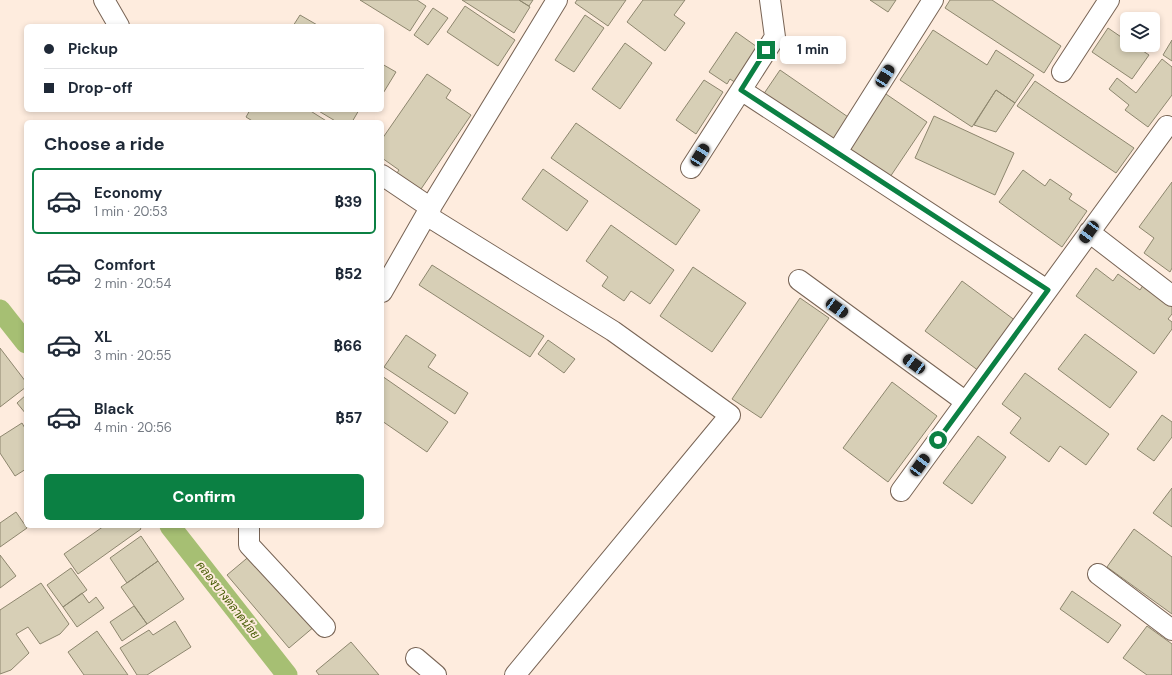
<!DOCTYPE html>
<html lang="en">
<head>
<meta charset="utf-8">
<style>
  body { margin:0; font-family:"DM Sans",Sarabun,sans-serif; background:#f2f2f3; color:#1f2937; height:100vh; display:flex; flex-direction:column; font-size:15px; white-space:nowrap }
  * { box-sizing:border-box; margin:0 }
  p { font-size:13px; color:#747a83 }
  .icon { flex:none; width:22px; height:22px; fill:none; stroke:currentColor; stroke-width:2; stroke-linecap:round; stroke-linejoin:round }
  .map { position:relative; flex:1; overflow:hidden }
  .details { position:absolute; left:24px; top:120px; width:360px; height:408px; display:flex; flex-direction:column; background:#fff; border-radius:6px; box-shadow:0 2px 6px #0003 }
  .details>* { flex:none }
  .top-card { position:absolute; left:24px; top:24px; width:360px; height:88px; border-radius:6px; box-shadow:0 2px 6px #0003; display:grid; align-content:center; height:88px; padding:0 20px; background:#fff }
  .controls { position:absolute; left:1120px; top:12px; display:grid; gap:8px }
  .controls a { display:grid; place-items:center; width:40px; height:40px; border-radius:6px; background:#fff; box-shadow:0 2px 6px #0003; font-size:20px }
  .end { position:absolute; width:18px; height:18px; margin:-9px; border:5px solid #0b8043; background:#fff; box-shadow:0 0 0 2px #fff }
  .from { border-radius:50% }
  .bubble { position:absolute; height:28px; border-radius:6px; background:#fff; box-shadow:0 2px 6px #0003; font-size:13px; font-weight:800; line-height:28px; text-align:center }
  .car { position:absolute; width:12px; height:24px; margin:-12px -6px; border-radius:5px; box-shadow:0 0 3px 1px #0007; background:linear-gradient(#222 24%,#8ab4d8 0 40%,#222 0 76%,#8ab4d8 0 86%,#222 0) }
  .top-card b { display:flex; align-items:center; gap:14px; height:38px; font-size:15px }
  .top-card b+b { border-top:1px solid #e0e1e3 }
  .top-card i { width:10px; height:10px; background:#1f2937 }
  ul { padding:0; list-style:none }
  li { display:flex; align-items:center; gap:12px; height:66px; margin:0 8px 6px; padding:0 12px; border:2px solid transparent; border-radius:6px }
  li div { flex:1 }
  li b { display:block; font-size:15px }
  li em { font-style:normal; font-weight:800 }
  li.selected { border-color:#0b8043 }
  li>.icon { width:36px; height:36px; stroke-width:1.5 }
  h2 { padding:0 20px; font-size:18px; line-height:48px }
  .primary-button { display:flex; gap:8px; margin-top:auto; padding:8px 20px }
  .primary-button a { flex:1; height:46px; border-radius:6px; background:#0b8043; color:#fff; font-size:16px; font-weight:800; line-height:46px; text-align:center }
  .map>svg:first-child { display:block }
</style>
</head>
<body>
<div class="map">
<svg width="1172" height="675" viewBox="0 0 1172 675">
  <rect width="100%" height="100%" fill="#feecde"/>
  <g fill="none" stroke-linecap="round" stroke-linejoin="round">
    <!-- canal -->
    <path stroke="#a6bf73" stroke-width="21" d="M0 310 26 343
      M170 526 287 675"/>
  </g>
  <!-- building -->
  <path fill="#d7cfb6" stroke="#8d866e" d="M360 0H417L426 6 410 31Z
    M462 0H519L530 7 514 33Z
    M519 0H533L529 6Z
    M577 0H626L608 26 575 3Z
    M643 0H685L674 15 685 23 665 51 627 22Z
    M870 0H896L888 12Z
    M950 0H992L1061 46 1044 73 945 8Z
    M465 6 515 40 498 66 447 32Z
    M433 8 448 18 428 45 414 35Z
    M300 15 319 26H293Z
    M585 15 604 28 574 72 555 60Z
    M1108 28 1127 41V45H1134L1149 55 1132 79 1092 52Z
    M933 30 987 65 996 50 1034 75 1015 103 996 90 972 127 900 80Z
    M736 32 760 49 736 83 730 79 727 84 709 72Z
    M1172 40V61L1163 55Z
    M625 43 652 63 620 109 592 89Z
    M1162 59 1172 67V95L1148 127 1125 110 1129 105 1109 89 1117 78 1136 93Z
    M382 64 396 72 382 95Z
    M780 70 851 119 834 143 763 95Z
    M427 74 451 90 446 98 471 115 419 192 395 176 399 170 382 158V139Z
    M704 80 723 92 696 134 676 120Z
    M1035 81 1134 148 1116 173 1017 106Z
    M996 90 1015 103 996 132 974 125Z
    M883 92 927 122 890 177 846 147Z
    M250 110H309L328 122H254L246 117Z
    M317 110H359L352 122H337Z
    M934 116 1014 153 995 195 915 158Z
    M576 123 700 210 676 245 551 158Z
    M543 169 588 201 567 231 522 199Z
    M1023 170 1045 186 1050 179 1072 194 1069 199 1087 211 1062 247 999 202Z
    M1172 182V268L1170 272 1144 253 1154 238 1139 227Z
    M611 225 674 270 650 304 631 291 624 301 602 286 608 277 586 261Z
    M432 265 544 336 530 357 419 285Z
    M693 267 746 303 712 352 660 316Z
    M1096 268 1113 281 1118 274 1140 290 1144 284 1172 305V314L1168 319 1172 322V329L1154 354 1076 296Z
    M962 281 1020 324 983 374 925 331Z
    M800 298 829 318 761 418 732 399Z
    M1085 334 1137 372 1110 408 1058 369Z
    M406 335 436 355 428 367 468 393 455 414 384 367Z
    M548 340 575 359 564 373 538 354Z
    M0 348 26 382V387L0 407Z
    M1025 373 1109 434 1086 465 1060 446 1049 462 1010 433 1021 418 1002 404Z
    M382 376 448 422 427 452 382 421Z
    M892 382 937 416 888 482 843 448Z
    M26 395V414L17 403Z
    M1162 415 1172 422V437L1154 461 1137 449Z
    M22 423 26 430V469L15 476 0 453V437Z
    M978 436 1006 457 972 504 943 483Z
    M1172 488V527L1153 513Z
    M16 512 27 528 0 547V523Z
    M104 526H139L141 529 78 574 64 554Z
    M1134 529 1172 557V614L1107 567Z
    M141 536 158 561 127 583 110 558Z
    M252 554 315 626 289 648 227 575Z
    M0 555 16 576 0 588Z
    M158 561 184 599 147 624 121 587Z
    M71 568 87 590 63 607 47 585Z
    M41 583 69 624 60 634 40 644 28 627 16 634 29 653 11 670 0 674V610Z
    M1072 591 1121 625 1108 643 1060 609Z
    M82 593 89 603 96 597 104 608 77 627 63 607Z
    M134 606 147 624 122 641 110 622Z
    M175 621 191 647 147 675H137L120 648 149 630 153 635Z
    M1147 626 1172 644V675H1147L1123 658Z
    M97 631 128 675H84L68 652Z
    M351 642 379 675H319L316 671Z"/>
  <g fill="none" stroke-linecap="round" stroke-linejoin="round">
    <!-- minor casing -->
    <g stroke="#786455" stroke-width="22">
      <path id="minor" d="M104 0 119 26
        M1062 72 1109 0
        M741 90 1047 290
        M837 152 933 0
        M691 168 775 37 770 0
        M382 175 431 208
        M426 215 613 331 730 415 515 675
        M1089 232 1172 296
        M799 280 966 402
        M382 292 426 215 557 0
        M901 491 1167 126
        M249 526V545L325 627
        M1098 574 1172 630
        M416 658 436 675"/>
    </g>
    <!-- minor -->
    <use href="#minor" stroke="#fff" stroke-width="20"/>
  </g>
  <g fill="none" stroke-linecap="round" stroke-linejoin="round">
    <!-- route -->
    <path stroke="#0b8043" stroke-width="5" d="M766 50 741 90 1048 290 938 440"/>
  </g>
  <g text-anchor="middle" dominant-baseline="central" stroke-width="4" stroke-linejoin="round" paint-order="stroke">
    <!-- water labels -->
    <g font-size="12" font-style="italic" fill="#475d05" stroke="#feecde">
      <text transform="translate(228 600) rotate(52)">คลองบางตลาดน้อย</text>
    </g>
  </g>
</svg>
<div class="controls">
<a><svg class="icon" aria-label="layers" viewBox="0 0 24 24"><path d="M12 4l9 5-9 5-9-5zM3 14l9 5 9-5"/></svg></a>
</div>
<i class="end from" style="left:938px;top:440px"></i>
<i class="end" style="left:766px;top:50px"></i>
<div class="bubble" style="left:780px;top:36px;width:66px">1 min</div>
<i class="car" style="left:885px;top:76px;rotate:32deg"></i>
<i class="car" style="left:700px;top:155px;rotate:32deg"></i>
<i class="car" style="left:1089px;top:232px;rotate:216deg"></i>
<i class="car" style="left:837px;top:308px;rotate:126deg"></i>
<i class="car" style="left:914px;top:364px;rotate:306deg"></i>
<i class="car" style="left:920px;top:465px;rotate:36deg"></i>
<div class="top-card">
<b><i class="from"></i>Pickup</b>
<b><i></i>Drop-off</b>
</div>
<section class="details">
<h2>Choose a ride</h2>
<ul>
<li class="selected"><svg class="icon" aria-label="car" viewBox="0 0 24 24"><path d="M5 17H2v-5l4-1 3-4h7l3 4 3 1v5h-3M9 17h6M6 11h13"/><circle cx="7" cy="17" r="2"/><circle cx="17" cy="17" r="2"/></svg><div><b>Economy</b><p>1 min · 20:53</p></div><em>฿39</em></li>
<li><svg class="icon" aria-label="car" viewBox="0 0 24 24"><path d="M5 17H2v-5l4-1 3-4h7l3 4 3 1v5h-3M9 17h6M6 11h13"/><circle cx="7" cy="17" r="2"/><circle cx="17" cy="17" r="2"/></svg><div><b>Comfort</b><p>2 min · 20:54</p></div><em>฿52</em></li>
<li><svg class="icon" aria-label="car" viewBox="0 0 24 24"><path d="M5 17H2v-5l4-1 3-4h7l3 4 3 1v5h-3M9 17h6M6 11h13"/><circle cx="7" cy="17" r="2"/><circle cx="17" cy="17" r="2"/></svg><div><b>XL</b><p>3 min · 20:55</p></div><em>฿66</em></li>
<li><svg class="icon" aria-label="car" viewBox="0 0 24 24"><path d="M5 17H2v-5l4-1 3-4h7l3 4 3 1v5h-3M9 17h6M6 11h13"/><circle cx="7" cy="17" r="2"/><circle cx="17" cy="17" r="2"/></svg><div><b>Black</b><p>4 min · 20:56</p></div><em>฿57</em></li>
</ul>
<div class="primary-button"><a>Confirm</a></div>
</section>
</div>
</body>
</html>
